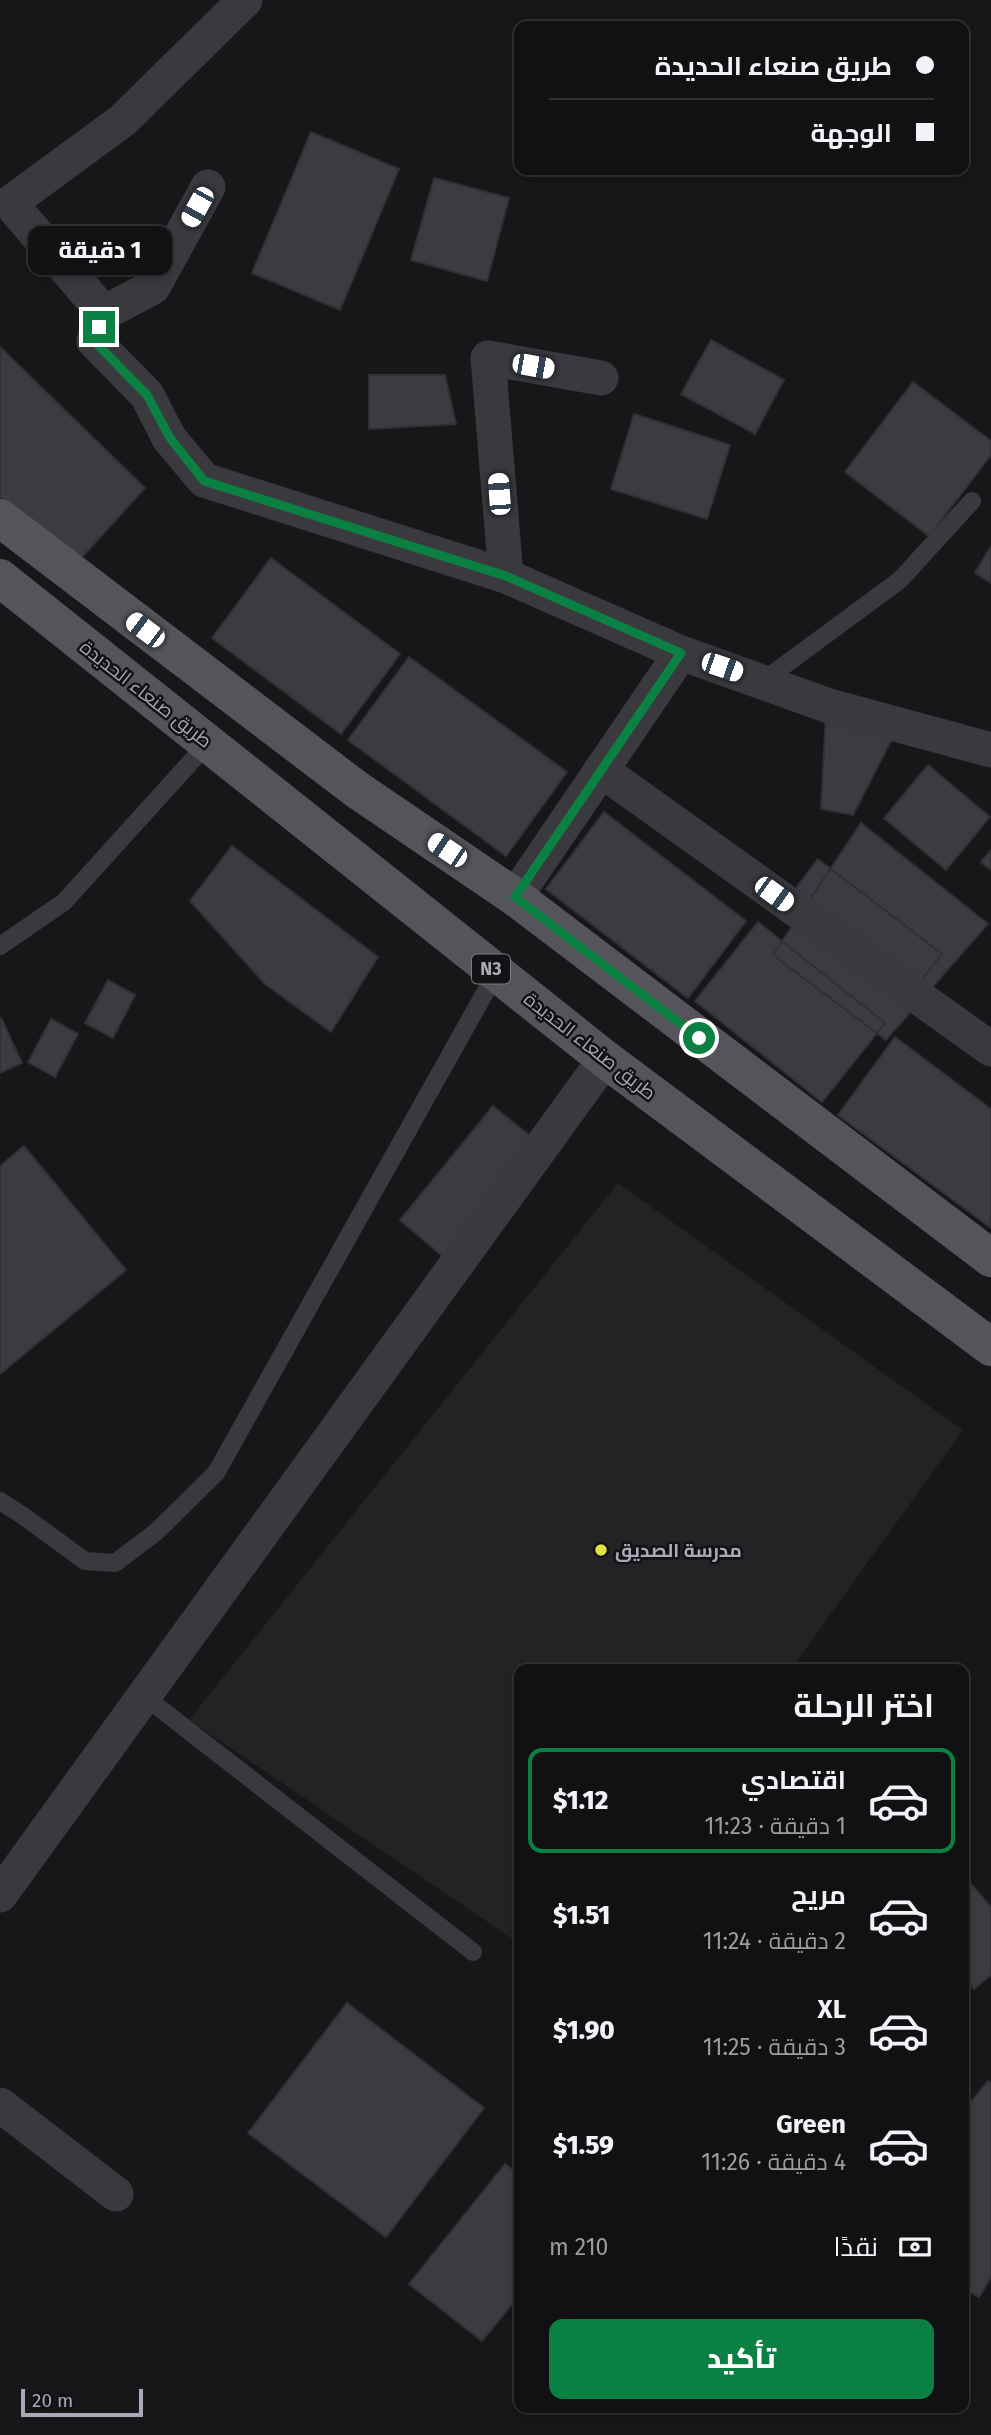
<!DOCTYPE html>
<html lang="ar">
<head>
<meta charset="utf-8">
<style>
  body { margin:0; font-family:"Fira Sans",Cairo,sans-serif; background:#1a191b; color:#f1f3f6; direction:rtl; height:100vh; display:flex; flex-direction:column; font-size:26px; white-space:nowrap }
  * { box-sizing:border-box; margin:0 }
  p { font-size:23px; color:#9c9d9f }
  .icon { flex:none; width:38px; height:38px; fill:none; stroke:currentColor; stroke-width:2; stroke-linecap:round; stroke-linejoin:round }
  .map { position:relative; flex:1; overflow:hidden; direction:ltr }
  .sheet { position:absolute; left:514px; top:1664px; width:455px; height:749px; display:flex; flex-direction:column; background:#111012; border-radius:14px; box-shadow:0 4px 10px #0003,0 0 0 2px #303032; direction:rtl }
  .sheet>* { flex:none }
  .guide { position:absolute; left:514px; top:21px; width:455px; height:154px; border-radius:14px; box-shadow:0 4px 10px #0003,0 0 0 2px #303032; direction:rtl; display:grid; align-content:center; height:154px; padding:0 35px; background:#111012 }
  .scale { position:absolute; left:21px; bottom:18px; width:122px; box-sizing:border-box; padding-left:7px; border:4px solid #aaa9b7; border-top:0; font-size:19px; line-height:24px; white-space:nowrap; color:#aaa9b7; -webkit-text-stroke:5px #121113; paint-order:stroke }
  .end { position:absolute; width:32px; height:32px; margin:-16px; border:9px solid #0b8043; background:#fff; box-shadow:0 0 0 4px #fff }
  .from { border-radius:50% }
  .bubble { position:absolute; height:49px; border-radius:14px; background:#111012; box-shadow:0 4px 10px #0003,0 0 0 2px #303032; font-size:23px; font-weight:800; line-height:49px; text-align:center; direction:rtl }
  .car { position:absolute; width:21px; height:42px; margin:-21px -10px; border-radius:9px; box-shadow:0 0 5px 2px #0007; background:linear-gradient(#fff 24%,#345 0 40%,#fff 0 76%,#345 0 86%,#fff 0) }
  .guide b { display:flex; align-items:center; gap:24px; height:66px; font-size:26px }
  .guide b+b { border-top:2px solid #303032 }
  .guide i { width:18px; height:18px; background:#f1f3f6 }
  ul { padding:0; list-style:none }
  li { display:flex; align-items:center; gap:21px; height:105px; margin:0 14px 10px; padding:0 21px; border:4px solid transparent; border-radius:14px }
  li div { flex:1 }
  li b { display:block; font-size:26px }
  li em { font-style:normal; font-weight:800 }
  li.selected { border-color:#0b8043 }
  li>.icon { width:63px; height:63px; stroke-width:1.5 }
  h2 { padding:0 35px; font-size:32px; line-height:84px }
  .pay { display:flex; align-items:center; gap:18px; height:77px; padding:0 35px; font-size:26px }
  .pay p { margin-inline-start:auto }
  .button { display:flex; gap:14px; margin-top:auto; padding:14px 35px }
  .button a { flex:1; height:80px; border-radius:14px; background:#0b8043; color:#fff; font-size:28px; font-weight:800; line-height:80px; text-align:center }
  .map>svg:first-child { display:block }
</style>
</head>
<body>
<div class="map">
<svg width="991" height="2435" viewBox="0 0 991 2435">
  <rect width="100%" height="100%" fill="#171618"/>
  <!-- built -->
  <path fill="#232225" d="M618 1183 963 1430 791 1669 520 1670V1944L189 1720Z"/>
  <!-- building -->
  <path fill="#3c3b3f" stroke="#313034" stroke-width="2" d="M311 132 399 169 340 310 252 273Z
    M434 178 509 198 487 281 411 260Z
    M711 340 784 380 755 434 681 394Z
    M0 347 145 488 74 566 0 497Z
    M369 375H445L456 424 369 429Z
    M913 382 991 441V455L929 536 845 472Z
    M634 414 730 445 707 519 611 489Z
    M991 546V583L975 573Z
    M271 558 400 654 341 734 212 638Z
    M409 657 567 772 506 856 348 740Z
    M826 713 895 733 853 815 821 809Z
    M928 765 990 817 946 870 884 818Z
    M604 812 746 921 688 998 546 889Z
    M861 823 988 924 886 1040 773 955Z
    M232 846 378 957 331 1032 265 984 190 901Z
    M991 850V870L981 862Z
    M818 859 942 954 907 998 785 903Z
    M758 922 885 1023 822 1102 695 1001Z
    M108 980 135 995 113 1038 85 1023Z
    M1 1018 22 1063 0 1073V1019Z
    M51 1019 78 1034 55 1077 28 1062Z
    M895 1037 991 1109V1228L838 1115Z
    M493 1106 540 1144 445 1258 400 1220Z
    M24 1146 126 1270 0 1374V1166Z
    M964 1876 991 1907V1975L974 1989 964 1978Z
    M347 2003 484 2108 386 2237 248 2133Z
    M988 2081 991 2083V2277L979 2297 964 2289V2101L970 2103Z
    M505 2164 520 2175V2294L482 2341 409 2284Z"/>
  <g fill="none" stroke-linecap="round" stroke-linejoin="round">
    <!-- lane -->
    <path stroke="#3a393e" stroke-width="18" d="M763 681 900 580 972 501
      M0 946 64 902 208 743
      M0 1501 22 1515 85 1561 115 1563 156 1532 216 1473 496 973
      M144 1696 473 1952"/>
    <!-- street -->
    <path stroke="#3a393e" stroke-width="35" d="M208 187 153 287 104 313 94 341 147 395 169 438 204 480 506 576 681 653 829 706 991 750
      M104 313 10 203 123 120 245 0
      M506 576 488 358 601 378
      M601 770 991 1049
      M515 897 681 653
      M0 1895 605 1059
      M0 2105 116 2194"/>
    <!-- primary -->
    <path stroke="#55545b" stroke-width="38" d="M0 518 356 789 515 897 991 1258
      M0 578 605 1059 991 1347"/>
  </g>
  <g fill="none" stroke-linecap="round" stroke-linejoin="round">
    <!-- route -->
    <path stroke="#0b8043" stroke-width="9" d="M99 327 94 341 147 395 170 438 204 481 506 576 681 653 515 897 699 1038"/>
  </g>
  <!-- markers -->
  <circle fill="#e1e343" stroke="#121113" stroke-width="2.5" cx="601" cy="1550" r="7"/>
  <g text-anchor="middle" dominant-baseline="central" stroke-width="5" stroke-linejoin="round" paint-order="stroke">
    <!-- shield labels -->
    <rect fill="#121113" stroke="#7c7b86" stroke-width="2" x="472" y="954.5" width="38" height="29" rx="5"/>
    <g font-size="18" font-weight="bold" fill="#aaa9b7">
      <text x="491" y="969">N3</text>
    </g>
    <!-- street labels -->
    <g font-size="19" fill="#aaa9b7" stroke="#121113">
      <text transform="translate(146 694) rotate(38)">طريق صنعاء الحديدة</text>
      <text transform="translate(590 1046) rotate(38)">طريق صنعاء الحديدة</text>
    </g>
    <!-- poi labels -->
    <g font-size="19" font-weight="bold" fill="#aaa9b7" stroke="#121113" text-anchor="start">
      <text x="615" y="1550">مدرسة الصديق</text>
    </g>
  </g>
</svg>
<div class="scale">20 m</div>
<i class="end from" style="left:699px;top:1038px"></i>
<i class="end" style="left:99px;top:327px"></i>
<div class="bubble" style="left:28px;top:226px;width:144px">1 دقيقة</div>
<i class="car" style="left:197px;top:207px;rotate:209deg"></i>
<i class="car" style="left:533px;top:366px;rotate:100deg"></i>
<i class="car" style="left:499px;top:494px;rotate:356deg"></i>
<i class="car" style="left:145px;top:630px;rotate:307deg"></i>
<i class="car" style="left:722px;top:667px;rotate:109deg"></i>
<i class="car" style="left:447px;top:850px;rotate:304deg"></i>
<i class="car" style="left:774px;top:894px;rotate:126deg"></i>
<div class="guide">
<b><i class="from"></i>طريق صنعاء الحديدة</b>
<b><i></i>الوجهة</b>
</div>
<section class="sheet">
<h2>اختر الرحلة</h2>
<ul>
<li class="selected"><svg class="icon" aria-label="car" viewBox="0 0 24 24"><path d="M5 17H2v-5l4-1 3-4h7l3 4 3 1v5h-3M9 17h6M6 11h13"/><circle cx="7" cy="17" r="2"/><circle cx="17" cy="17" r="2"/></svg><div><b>اقتصادي</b><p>1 دقيقة · 11:23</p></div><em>$1.12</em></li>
<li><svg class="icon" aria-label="car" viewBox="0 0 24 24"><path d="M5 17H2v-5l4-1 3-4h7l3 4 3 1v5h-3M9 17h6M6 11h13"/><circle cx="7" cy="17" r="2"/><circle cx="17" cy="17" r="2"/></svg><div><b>مريح</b><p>2 دقيقة · 11:24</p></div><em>$1.51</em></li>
<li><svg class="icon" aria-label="car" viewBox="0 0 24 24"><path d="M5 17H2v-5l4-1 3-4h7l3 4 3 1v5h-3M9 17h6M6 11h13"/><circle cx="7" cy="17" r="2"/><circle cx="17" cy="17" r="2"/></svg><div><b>XL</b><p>3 دقيقة · 11:25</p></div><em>$1.90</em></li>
<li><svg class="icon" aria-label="car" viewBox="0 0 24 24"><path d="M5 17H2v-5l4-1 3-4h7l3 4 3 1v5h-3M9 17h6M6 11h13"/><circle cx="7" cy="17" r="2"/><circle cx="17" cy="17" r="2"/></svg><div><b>Green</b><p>4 دقيقة · 11:26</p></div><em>$1.59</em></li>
</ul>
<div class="pay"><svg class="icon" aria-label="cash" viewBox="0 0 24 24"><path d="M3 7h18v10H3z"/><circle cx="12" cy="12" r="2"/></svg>نقدًا<p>210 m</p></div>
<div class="button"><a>تأكيد</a></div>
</section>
</div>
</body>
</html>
